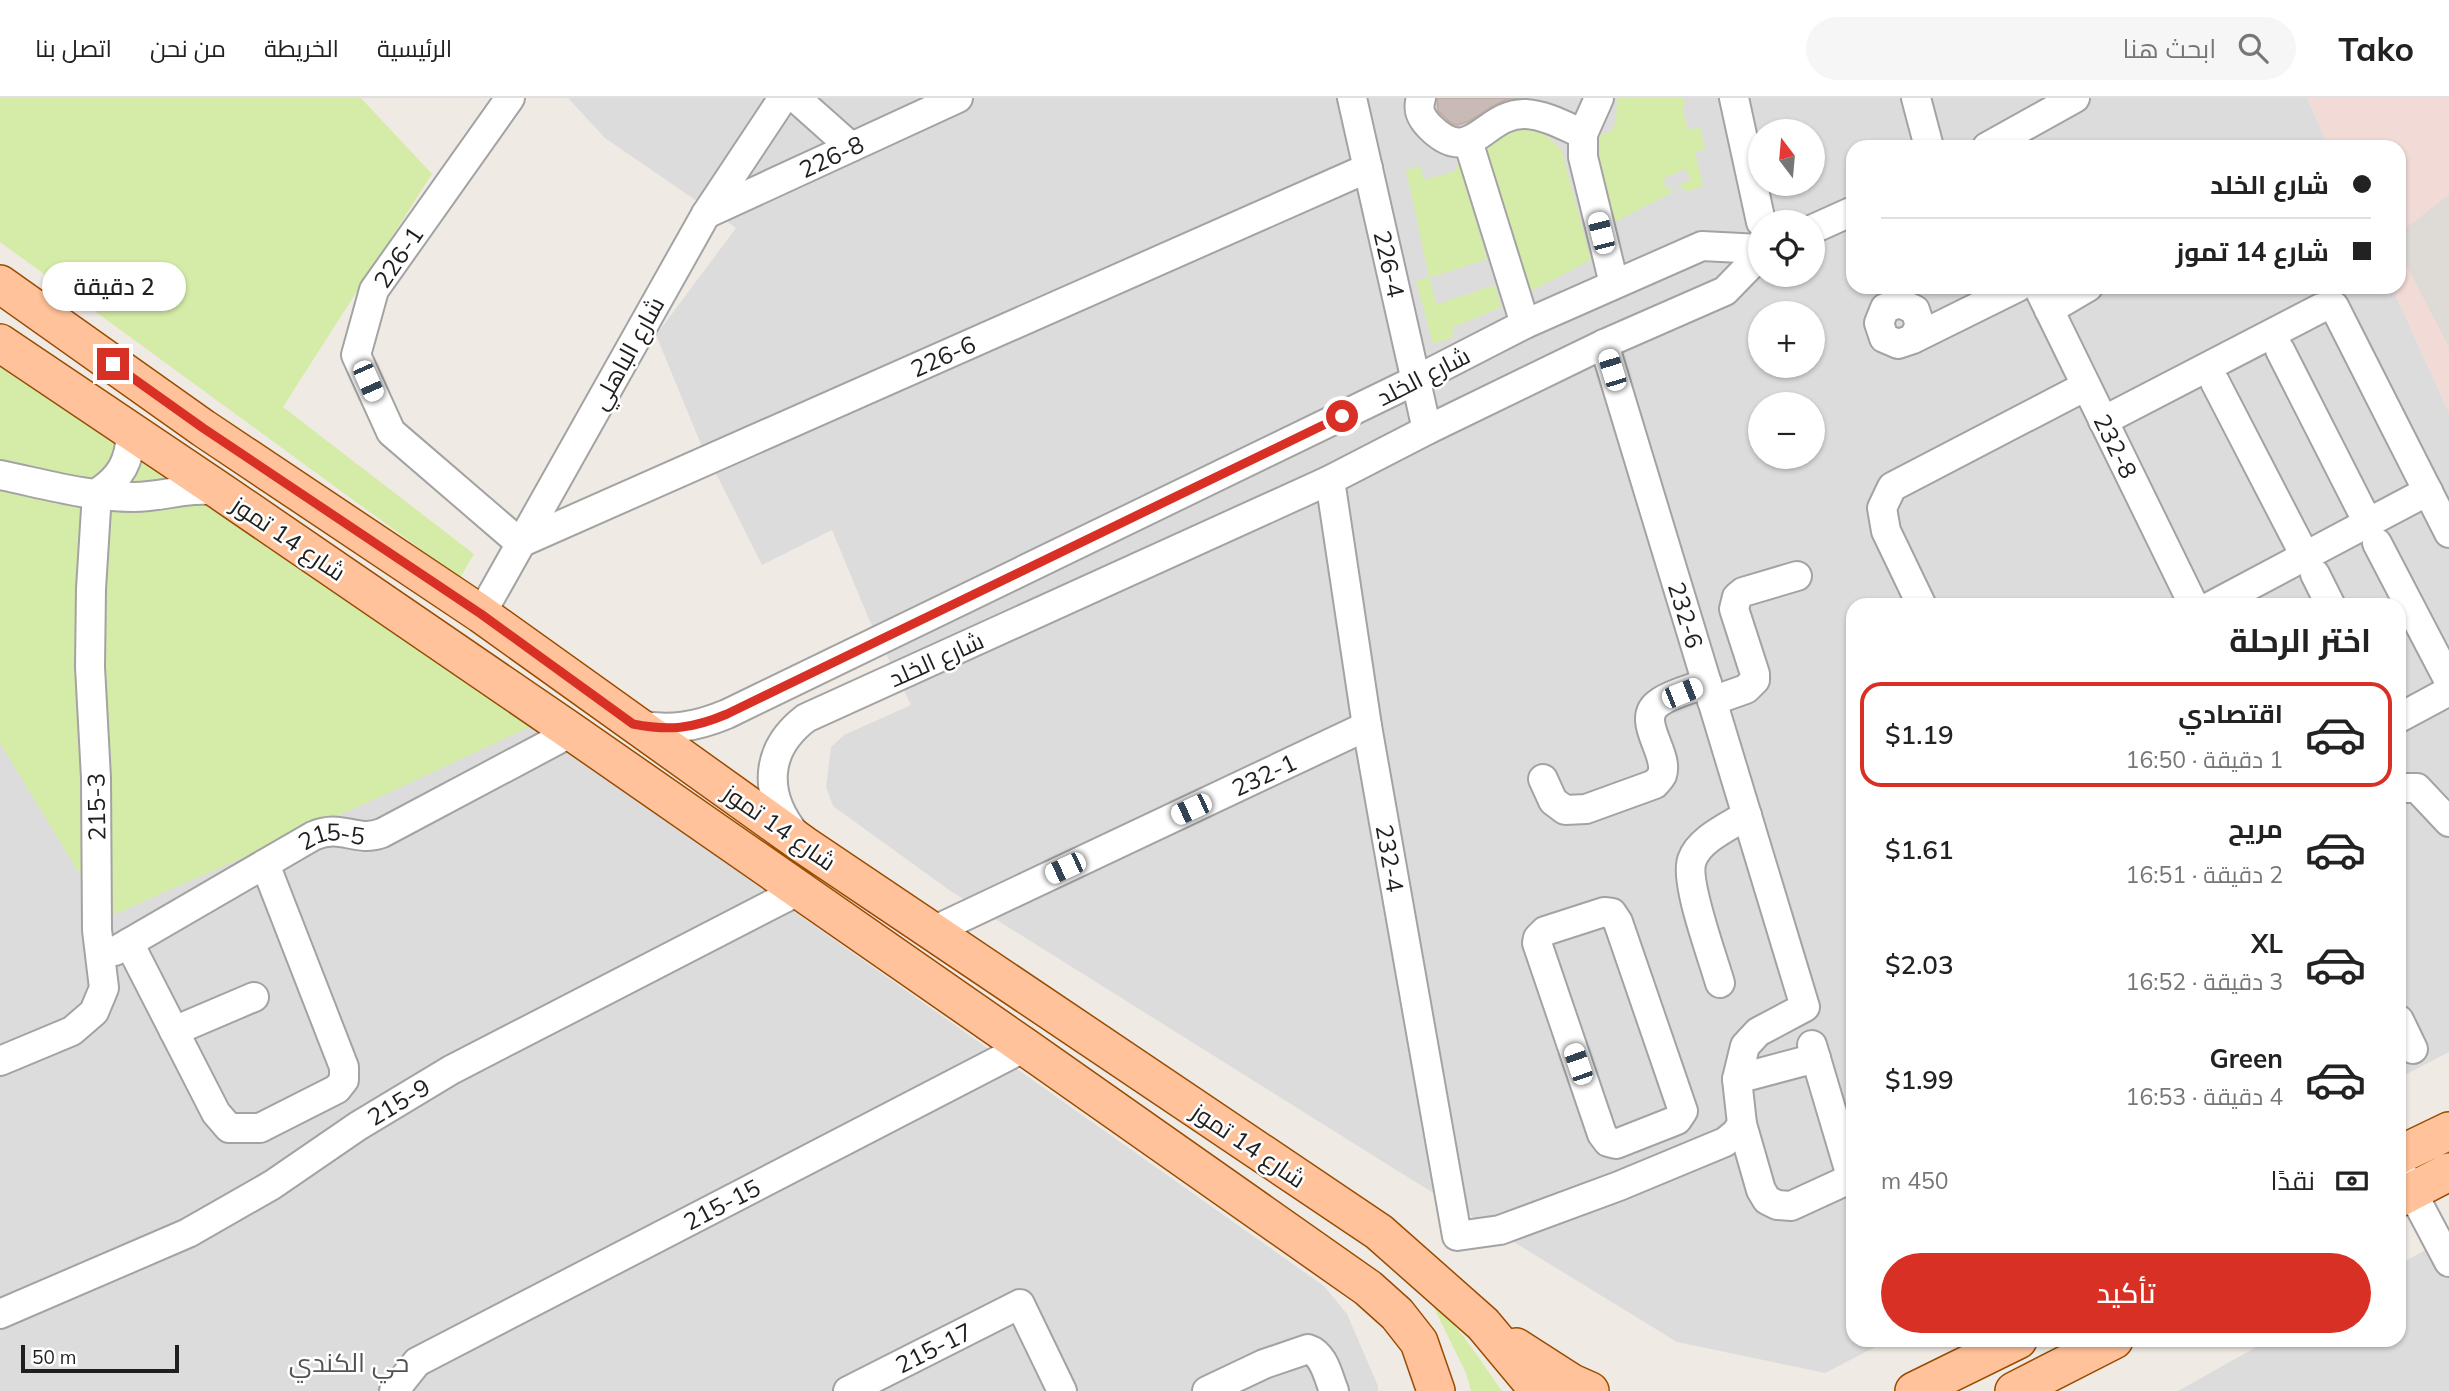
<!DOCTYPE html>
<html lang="ar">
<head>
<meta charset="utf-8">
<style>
  body { margin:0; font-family:Mulish,Cairo,sans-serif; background:#f6f6f6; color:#222; direction:rtl; height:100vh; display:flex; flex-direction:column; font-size:26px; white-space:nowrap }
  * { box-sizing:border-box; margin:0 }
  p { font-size:23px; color:#767676 }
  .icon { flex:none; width:38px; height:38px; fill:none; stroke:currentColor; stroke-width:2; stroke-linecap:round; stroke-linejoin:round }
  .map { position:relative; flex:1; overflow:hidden; direction:ltr }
  .sheet { position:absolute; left:1846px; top:500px; width:560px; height:749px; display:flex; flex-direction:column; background:#fff; border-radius:21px; box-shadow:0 2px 5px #0004; direction:rtl }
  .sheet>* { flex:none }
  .banner { position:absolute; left:1846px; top:42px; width:560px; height:154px; border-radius:21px; box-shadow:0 2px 5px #0004; direction:rtl; display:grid; align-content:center; height:154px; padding:0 35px; background:#fff }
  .needle { width:46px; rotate:344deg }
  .fabs { position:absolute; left:1748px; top:21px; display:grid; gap:14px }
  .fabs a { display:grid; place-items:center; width:77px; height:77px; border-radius:50%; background:#fff; box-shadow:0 2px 5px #0004; font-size:35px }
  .scale { position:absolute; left:21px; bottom:18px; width:158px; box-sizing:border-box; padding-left:7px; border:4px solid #1f1f1f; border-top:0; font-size:19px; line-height:24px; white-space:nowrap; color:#1f1f1f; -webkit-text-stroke:5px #fff; paint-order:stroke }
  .end { position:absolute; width:32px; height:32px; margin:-16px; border:9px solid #d93025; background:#fff; box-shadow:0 0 0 4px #fff }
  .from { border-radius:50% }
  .bubble { position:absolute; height:49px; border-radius:24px; background:#fff; box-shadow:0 2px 5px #0004; font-size:23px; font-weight:600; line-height:49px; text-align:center; direction:rtl }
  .car { position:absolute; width:21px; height:42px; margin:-21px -10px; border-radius:9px; box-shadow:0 0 5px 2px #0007; background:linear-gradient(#fff 24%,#345 0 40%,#fff 0 76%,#345 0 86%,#fff 0) }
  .banner b { display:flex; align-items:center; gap:24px; height:66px; font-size:26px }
  .banner b+b { border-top:2px solid #e0e0e0 }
  .banner i { width:18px; height:18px; background:#222 }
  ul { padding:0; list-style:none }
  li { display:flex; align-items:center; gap:21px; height:105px; margin:0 14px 10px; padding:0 21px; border:4px solid transparent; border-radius:21px }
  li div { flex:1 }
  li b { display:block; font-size:26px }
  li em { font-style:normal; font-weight:600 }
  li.selected { border-color:#d93025 }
  li>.icon { width:63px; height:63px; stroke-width:1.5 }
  h2 { padding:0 35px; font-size:32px; line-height:84px }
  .pay { display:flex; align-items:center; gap:18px; height:77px; padding:0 35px; font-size:26px }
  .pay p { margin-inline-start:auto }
  .cta { display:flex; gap:14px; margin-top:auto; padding:14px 35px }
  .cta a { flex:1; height:80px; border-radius:42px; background:#d93025; color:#fff; font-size:28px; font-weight:600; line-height:80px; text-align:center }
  header { display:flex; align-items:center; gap:42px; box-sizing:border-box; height:98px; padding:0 35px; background:#fff; border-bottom:2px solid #e0e0e0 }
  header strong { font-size:33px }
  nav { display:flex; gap:38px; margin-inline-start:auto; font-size:24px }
  .search { width:490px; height:63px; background:#f6f6f6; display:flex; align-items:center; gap:18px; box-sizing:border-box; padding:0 24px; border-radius:38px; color:#767676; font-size:26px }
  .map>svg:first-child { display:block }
</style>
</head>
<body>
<header>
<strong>Tako</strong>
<div class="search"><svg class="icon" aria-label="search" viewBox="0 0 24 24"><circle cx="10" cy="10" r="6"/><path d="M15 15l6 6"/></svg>ابحث هنا</div>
<nav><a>الرئيسية</a><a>الخريطة</a><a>من نحن</a><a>اتصل بنا</a></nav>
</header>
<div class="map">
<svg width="2449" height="1293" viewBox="0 0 2449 1293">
  <rect width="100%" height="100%" fill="#f0eae4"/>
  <!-- residential -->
  <path fill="#dddcdc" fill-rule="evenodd" d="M568 0H2307L2329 49H1853V189H2392L2449 315V954L2399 980V508H1853V1242L1887 1243 1825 1275 1677 1244 1401 1075 949 792 833 708 826 689 831 649 844 637 911 607 868 519 832 432 762 467 700 344 656 237 736 130 605 40ZM1760 33H1813V86H1760ZM1760 124H1813V177H1760ZM1760 215H1813V268H1760ZM1760 306H1813V359H1760Z
    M532 628 1324 1188 1347 1216 1378 1288V1293H0V644Z
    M2449 1138V1293H2178L2267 1243 2399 1242V1167Z"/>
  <!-- military -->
  <path fill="#f2dad7" d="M2307 0H2449V315L2392 189H2399V49H2329Z"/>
  <!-- airport -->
  <path fill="#dedbd6" d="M2449 97V249L2399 153V135Z"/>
  <!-- grass -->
  <path fill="#d5eca8" d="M0 0H361L432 76 283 309 474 456 460 480 0 144Z
    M1617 0H1684L1685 7 1682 9 1688 32 1700 29 1705 51 1695 54 1703 88 1687 94 1685 89 1679 91 1678 88 1691 81 1685 71 1663 81 1667 91 1671 90 1673 94 1609 127 1594 65V42L1598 37 1611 33 1616 24Z
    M1508 28 1539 31 1561 51 1591 162 1529 194 1485 48Z
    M1460 67 1487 161 1429 180 1437 206 1495 187 1501 209 1452 230 1454 239 1433 246 1416 183 1429 179 1406 72 1420 68 1424 82 1456 73 1455 68Z
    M0 263 532 628 371 703 113 817 77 772 0 645Z
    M1434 1207C1462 1231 1481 1264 1502 1293H1471L1466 1275 1434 1210Z"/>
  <!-- building -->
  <path fill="#c8bbb7" stroke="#c2aea6" stroke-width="2" d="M1437 0H1520L1505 2 1493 8 1469 23 1458 27 1452 26 1438 13Z"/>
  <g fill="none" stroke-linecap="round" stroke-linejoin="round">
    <!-- minor casing -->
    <g stroke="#a3a3a3" stroke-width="32">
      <g id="minor">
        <path id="s1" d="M510 0 374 192 356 257 391 334 520 445 1368 70"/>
        <path d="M796 0 851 49"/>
        <path id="s2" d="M1352 0 1427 332"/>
        <path d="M1421 0C1417 12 1421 20 1430 29 1472 71 1484 14 1526 16 1545 17 1565 28 1583 36"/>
        <path d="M1599 0 1583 36V59L1614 186"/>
        <path d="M1734 0 1761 124"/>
        <path d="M1916 0 1929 49"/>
        <path d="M1468 43 1525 226"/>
        <path d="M1987 49 2075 0"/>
        <path id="s3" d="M706 116 958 0"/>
        <path d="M1813 131 1853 113"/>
        <path id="s4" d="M2038 189 2194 508"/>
        <path d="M2049 212 2088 189"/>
        <path d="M1913 241 1920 227 1915 212 1900 205 1885 210 1879 225 1884 240 1898 246 1913 241 2018 189"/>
        <path d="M2280 252 2368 425"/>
        <path d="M2215 284 2305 458"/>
        <path d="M2103 323 2321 210 2334 208 2449 435"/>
        <path d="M0 377C44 386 89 399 134 399 164 399 188 388 220 393"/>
        <path id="s5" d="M1330 382 1367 628 1457 1138 1500 1132 1619 1088 1725 1044 1736 1035 1742 1026 1737 981 1745 948 1758 934 1805 909 1604 246"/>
        <path d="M97 395C121 380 130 363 131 334"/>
        <path d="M2377 445 2449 583"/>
        <path d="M2315 476 2331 508"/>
        <path d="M1922 508 1886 433 1882 410 1892 389 2086 288"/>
        <path d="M2211 508 2428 393"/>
        <path d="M481 516 706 116 783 0"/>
        <path d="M1712 603 1746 591 1755 582V576L1734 511 1737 499 1743 494 1797 478"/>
        <path d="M2399 620 2449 593"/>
        <path d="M637 627C670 633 696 629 727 616L1416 282 1525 226 1702 148 1760 151"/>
        <path d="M1543 681 1553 703 1565 712 1586 711 1655 686C1657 683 1660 681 1662 677 1670 655 1633 621 1660 604 1673 595 1692 591 1707 585"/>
        <path d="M2399 690H2417L2449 724"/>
        <path d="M796 737C763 697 764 652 806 620L1330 382 1427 332 1604 246 1725 193 1760 157"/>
        <path d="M1604 814 1612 815 1618 824 1683 1013 1677 1022 1616 1046 1608 1044 1602 1036 1537 845 1538 840 1545 833Z"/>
        <path id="s6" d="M933 833 1367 628"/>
        <path d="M129 845 216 1015 229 1030H260L337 991 344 982V969L265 766"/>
        <path id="s7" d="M115 853 313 738C342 725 355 745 382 735L572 634"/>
        <path d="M1720 885C1713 860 1684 783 1692 762 1699 741 1730 728 1747 717"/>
        <path d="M2399 922 2413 951"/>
        <path d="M174 933 254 899"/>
        <path d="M1812 947 1853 1085"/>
        <path d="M0 963 72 933 94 914 104 890 97 832 96 680 90 569 91 491 97 395"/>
        <path d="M1737 981 1816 960"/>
        <path d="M1742 1026 1761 1092 1767 1102 1777 1107 1791 1108 1852 1080"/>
        <path d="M2403 1077 2449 1164"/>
        <path id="s8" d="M0 1216 188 1135 272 1087 358 1028 451 972 800 792"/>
        <path id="s9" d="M394 1293 417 1264 1025 949"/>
        <path id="s10" d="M848 1293 1020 1206 1062 1293"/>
        <path d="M1207 1293 1264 1266 1308 1251C1324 1256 1328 1278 1334 1293"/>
      </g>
    </g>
    <!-- major casing -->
    <g stroke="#994c00" stroke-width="40">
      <path id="major" d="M0 186 203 330 481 516 804 747 1379 1134 1483 1226 1539 1293
        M0 245 220 393 572 634 1025 949 1368 1190 1397 1216 1419 1244 1436 1293
        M2399 1057 2449 1033
        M2399 1100 2449 1074
        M1516 1249 1572 1285 1590 1293
        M1914 1293 2018 1242
        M2014 1293 2114 1242"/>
    </g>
    <!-- minor -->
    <use href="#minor" stroke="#fff" stroke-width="28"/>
    <!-- major -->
    <use href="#major" stroke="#ffc29a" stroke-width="37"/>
  </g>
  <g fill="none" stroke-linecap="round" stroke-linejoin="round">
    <!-- route -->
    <path stroke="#d93025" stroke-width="9" d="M113 266 203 330 481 516 633 626C669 633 692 631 727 616L1342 318"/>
  </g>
  <g text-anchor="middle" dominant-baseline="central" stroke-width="5" stroke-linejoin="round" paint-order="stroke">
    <!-- street labels -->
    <g font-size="24" fill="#1f1f1f" stroke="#fff">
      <text stroke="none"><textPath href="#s3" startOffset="138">226-8</textPath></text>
      <text transform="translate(398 159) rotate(-56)">226-1</text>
      <text stroke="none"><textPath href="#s2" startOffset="170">226-4</textPath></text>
      <text transform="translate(627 255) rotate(-61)">شارع الباهلي</text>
      <text stroke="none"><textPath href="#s1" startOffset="1020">226-6</textPath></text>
      <text transform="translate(1423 278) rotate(-27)">شارع الخلد</text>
      <text stroke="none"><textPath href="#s4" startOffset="177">232-8</textPath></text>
      <text transform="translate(289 440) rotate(34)">شارع 14 تموز</text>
      <text transform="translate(1686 517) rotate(73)">232-6</text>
      <text transform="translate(936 561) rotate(-24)">شارع الخلد</text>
      <text stroke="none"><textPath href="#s6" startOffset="366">232-1</textPath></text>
      <text transform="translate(96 709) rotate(-91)">215-3</text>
      <text transform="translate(780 729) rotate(35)">شارع 14 تموز</text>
      <text stroke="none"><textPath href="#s7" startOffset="248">215-5</textPath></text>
      <text stroke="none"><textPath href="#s5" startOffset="383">232-4</textPath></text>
      <text stroke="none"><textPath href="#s8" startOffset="453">215-9</textPath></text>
      <text transform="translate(1249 1047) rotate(34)">شارع 14 تموز</text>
      <text stroke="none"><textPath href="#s9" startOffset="380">215-15</textPath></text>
      <text stroke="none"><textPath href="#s10" startOffset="96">215-17</textPath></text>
    </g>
    <!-- neighbourhood labels -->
    <g font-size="26" fill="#525252" stroke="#fff">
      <text x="349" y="1264">حي الكندي</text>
    </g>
  </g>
</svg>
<div class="fabs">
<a><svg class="needle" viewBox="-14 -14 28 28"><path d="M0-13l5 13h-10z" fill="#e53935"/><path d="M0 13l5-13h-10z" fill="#767676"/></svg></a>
<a><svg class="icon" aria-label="locate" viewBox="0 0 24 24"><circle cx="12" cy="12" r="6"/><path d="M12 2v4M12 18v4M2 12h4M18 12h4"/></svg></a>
<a>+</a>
<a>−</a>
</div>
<div class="scale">50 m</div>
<i class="end from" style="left:1342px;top:318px"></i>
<i class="end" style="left:113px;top:266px"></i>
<div class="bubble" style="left:42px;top:164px;width:144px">2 دقيقة</div>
<i class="car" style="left:1601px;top:135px;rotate:346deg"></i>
<i class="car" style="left:1612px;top:272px;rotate:343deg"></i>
<i class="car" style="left:368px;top:283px;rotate:156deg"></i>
<i class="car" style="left:1682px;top:595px;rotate:68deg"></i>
<i class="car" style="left:1191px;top:711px;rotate:245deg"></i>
<i class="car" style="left:1065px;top:770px;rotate:245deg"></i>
<i class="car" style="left:1578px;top:966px;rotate:341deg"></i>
<div class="banner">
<b><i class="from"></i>شارع الخلد</b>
<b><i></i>شارع 14 تموز</b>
</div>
<section class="sheet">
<h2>اختر الرحلة</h2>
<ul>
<li class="selected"><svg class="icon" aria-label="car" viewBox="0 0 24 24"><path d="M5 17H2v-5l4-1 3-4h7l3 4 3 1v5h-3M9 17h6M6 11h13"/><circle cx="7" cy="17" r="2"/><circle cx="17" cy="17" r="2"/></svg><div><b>اقتصادي</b><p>1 دقيقة · 16:50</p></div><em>$1.19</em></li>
<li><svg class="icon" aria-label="car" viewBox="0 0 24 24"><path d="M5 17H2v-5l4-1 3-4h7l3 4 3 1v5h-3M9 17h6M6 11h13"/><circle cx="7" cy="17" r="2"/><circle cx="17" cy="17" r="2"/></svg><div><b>مريح</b><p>2 دقيقة · 16:51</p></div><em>$1.61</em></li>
<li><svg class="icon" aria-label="car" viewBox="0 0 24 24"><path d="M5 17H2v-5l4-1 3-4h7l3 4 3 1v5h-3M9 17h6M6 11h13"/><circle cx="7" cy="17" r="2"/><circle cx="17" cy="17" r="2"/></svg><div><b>XL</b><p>3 دقيقة · 16:52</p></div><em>$2.03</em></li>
<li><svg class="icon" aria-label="car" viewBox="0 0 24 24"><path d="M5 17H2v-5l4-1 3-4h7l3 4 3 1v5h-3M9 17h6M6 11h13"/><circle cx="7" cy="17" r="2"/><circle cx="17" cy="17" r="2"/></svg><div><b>Green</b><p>4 دقيقة · 16:53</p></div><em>$1.99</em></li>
</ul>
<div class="pay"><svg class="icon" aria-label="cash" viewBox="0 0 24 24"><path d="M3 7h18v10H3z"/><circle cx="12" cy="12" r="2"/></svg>نقدًا<p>450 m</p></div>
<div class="cta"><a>تأكيد</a></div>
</section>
</div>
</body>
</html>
